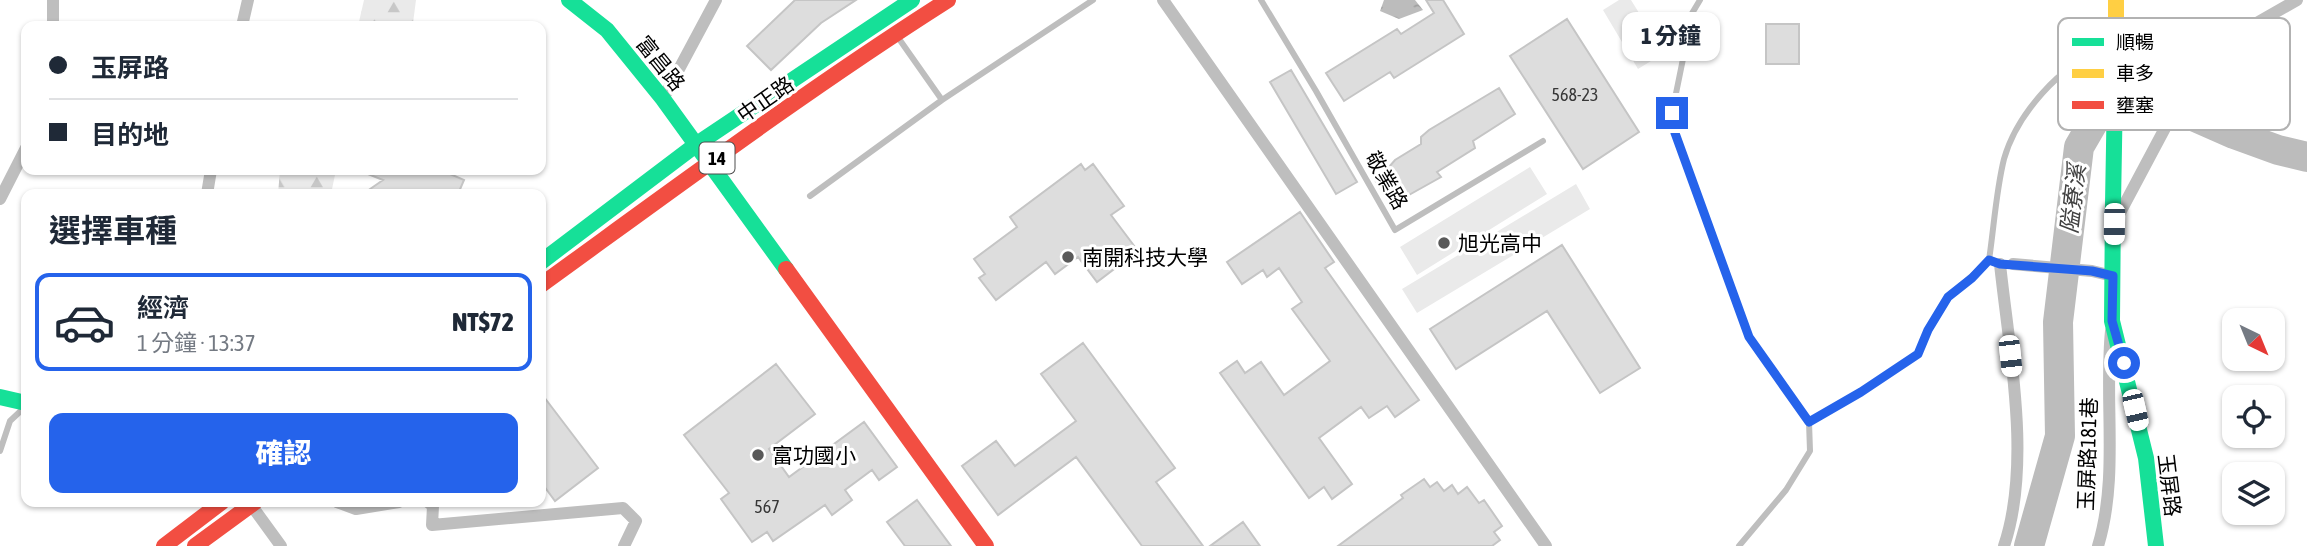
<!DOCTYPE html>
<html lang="zh-TW">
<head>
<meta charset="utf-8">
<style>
  body { margin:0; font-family:"Asap Condensed","Noto Sans TC",sans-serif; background:#f2f2f3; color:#1f2937; height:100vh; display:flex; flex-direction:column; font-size:26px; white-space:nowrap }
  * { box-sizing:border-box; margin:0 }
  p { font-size:23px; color:#747a83 }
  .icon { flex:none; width:38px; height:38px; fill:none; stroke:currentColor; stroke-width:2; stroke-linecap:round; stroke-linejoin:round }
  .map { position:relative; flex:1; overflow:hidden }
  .side { position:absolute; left:21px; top:189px; width:525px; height:318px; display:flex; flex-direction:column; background:#fff; border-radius:14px; box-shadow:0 2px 5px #0004 }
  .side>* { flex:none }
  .banner { position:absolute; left:21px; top:21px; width:525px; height:154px; border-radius:14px; box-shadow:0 2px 5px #0004; display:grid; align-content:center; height:154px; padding:0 28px; background:#fff }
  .needle { width:46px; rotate:137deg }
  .fabs { position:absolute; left:2222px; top:308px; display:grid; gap:14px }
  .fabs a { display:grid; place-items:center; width:63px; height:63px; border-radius:14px; background:#fff; box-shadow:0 2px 5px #0004; font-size:35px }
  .end { position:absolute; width:32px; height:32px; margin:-16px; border:9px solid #2563eb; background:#fff; box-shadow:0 0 0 4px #fff }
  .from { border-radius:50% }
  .bubble { position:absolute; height:49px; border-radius:14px; background:#fff; box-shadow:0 2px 5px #0004; font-size:23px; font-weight:800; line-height:49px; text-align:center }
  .car { position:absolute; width:21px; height:42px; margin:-21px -10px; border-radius:9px; box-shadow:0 0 5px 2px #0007; background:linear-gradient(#fff 24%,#345 0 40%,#fff 0 76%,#345 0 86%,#fff 0) }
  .banner b { display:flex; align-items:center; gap:24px; height:66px; font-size:26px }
  .banner b+b { border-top:2px solid #e0e1e3 }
  .banner i { width:18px; height:18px; background:#1f2937 }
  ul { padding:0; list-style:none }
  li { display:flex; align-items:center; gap:21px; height:98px; margin:0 14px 10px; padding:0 14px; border:4px solid #e0e1e3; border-radius:14px }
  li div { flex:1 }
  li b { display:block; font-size:26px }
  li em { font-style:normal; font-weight:800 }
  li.current { border-color:#2563eb }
  li>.icon { width:63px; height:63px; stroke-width:1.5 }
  h2 { padding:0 28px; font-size:32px; line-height:84px }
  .action { display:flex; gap:14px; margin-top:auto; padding:14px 28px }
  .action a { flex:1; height:80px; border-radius:14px; background:#2563eb; color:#fff; font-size:28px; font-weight:800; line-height:80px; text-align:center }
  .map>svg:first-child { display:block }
</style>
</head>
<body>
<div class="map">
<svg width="2307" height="546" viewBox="0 0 2307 546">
  <defs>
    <pattern id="forest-firs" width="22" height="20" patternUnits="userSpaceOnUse" patternTransform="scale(1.75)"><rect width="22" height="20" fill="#eaeaea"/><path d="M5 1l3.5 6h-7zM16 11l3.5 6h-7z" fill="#c7c7c7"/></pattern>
    <pattern id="water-ripples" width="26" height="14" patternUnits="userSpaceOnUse" patternTransform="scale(1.75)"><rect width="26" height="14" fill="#bcbcbc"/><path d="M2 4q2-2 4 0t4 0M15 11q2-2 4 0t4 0" fill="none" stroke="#a0a0a0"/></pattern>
  </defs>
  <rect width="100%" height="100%" fill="#fff"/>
  <!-- forest -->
  <path fill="url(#forest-firs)" d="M364 0H416L413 23 410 26H358Z
    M280 170H336L331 194H278Z"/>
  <!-- park -->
  <path fill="#eaeaea" d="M1619 0H1631L1664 53 1638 69 1603 10Z
    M1530 167 1547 194 1417 275 1400 247Z
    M1576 184 1590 209 1417 313 1402 289Z"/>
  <!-- water -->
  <path fill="url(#water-ripples)" d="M1384 0H1415L1423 10 1399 19 1380 11Z"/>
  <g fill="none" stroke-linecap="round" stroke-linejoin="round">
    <!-- river -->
    <path stroke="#bcbcbc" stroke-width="30" d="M2029 546 2060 436 2058 322 2079 147 2097 116 2159 101 2234 134 2278 150 2307 157"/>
  </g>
  <!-- building -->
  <path fill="#ddd" stroke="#c5c5c5" stroke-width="2" d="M795 0H856L821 23 771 70 747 46Z
    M1426 0H1443L1464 34 1394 78 1390 72 1344 101 1326 73 1397 29 1401 34 1434 13Z
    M1567 19 1639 132 1583 169 1510 56Z
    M1766 24H1799V64H1766Z
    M1291 70 1357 182 1336 194 1270 82Z
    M1499 88 1515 114 1473 141 1475 148 1437 172 1441 177 1391 205 1375 180 1387 174 1389 167 1395 160 1421 144V137L1429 130Z
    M1081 164 1085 170 1093 164 1124 206 1111 215 1138 251 1097 282 1078 257 1055 274 1046 262 996 300 979 278 985 274 974 259 1017 227 1010 217Z
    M358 170H441L464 180 458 194H363L383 180Z
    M1300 212 1334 262 1325 268 1419 400 1395 417 1387 406 1369 418 1361 407 1319 438 1352 484 1332 499 1324 487 1309 498 1220 373 1237 361 1245 373 1261 362 1284 395 1330 361 1292 309 1302 302 1279 268 1267 277 1263 270 1242 284 1227 262Z
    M1562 245 1640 368 1600 393 1547 311 1456 369 1430 329Z
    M1083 343 1175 468 1156 482 1203 546H1142L1076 457 998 515 962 466 996 441 1015 466 1076 421 1041 374Z
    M776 364 815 414 769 449 789 477 864 422 897 467 879 480 872 470 845 490 852 500 832 515 825 505 773 541 767 532 752 542 721 499 729 493 684 435Z
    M541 393 598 468 555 501 541 482Z
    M1424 479 1430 487 1437 482 1444 491 1452 485 1458 494 1467 487 1479 503 1484 500 1502 526 1494 532 1500 540 1492 546H1338L1403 498 1401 495Z
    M917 500 951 546H905L887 522Z
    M1243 522 1260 546H1210Z"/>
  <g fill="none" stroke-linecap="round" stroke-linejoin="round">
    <!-- lane -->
    <path stroke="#bebebe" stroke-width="6" d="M1261 0 1316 91 1395 230 1543 141
      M1700 0 1685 25 1684 54 1672 113 1675 133 1749 337 1809 422 1810 451 1786 490 1739 546
      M897 36 942 100
      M810 196 942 100 1093 0
      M1989 260C1994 227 1996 191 2004 159 2016 117 2060 62 2104 52 2116 49 2148 60 2161 63 2174 65 2186 66 2199 67
      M1809 422 1861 392 1918 354 1928 330 1948 297 1990 260
      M0 451 10 421 26 406"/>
    <!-- street -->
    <path stroke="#bebebe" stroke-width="12" d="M1163 0 1546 546
      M53 26V0
      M242 26 248 0
      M663 99 716 0
      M207 194 211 170
      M0 199 26 148
      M2114 224 2189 83 2213 48 2297 0
      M2000 264C2009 350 2032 463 2004 546
      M2013 264 2092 271 2113 276
      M249 502 281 546
      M337 502 356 509 399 502
      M428 502 433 506 432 525 623 508 636 521 624 546
      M2098 546C2119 477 2104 401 2111 331"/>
    <!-- fast -->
    <path stroke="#16e098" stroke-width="16" d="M569 0 607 30 663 99 786 269
      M2113 204 2112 321 2146 458 2156 546
      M541 262 697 144 912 0
      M0 397 26 403"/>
    <!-- slow -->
    <path stroke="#ffcf43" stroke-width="16" d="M2116 0V31"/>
    <!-- jam -->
    <path stroke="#f24e42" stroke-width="16" d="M786 269 986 546
      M541 285C675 188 808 89 948 0
      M164 546 222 502
      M195 546 255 502"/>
    <!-- fast-bridge -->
    <path stroke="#16e098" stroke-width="16" d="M2113 204 2116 31"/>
  </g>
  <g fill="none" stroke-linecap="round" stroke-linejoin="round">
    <!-- route -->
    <path stroke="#2563eb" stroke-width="9" d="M1672 113 1675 133 1749 337 1809 422 1861 392 1918 354 1928 330 1948 297 1972 278 1989 260 2000 264 2092 271 2113 276 2112 321 2124 363"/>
  </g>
  <!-- markers -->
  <g fill="#595959" stroke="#fff" stroke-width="2.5">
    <circle cx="1444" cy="243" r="7"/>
    <circle cx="1068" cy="257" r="7"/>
    <circle cx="758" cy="455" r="7"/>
  </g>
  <g text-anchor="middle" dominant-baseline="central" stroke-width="6" stroke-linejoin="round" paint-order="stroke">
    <!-- number labels -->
    <g font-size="18" fill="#373737">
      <text x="1575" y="94">568-23</text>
      <text x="767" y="506">567</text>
    </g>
    <!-- shield labels -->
    <rect fill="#fff" stroke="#4c4c4c" stroke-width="2" x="699.5" y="142.5" width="35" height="31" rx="5"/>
    <g font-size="19" font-weight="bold" fill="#000">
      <text x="717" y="158">14</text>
    </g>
    <!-- street labels -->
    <g font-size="21" fill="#000" stroke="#fff">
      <text transform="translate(661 63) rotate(51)">富昌路</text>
      <text transform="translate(765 99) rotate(-35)">中正路</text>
      <text transform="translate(1387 180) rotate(60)">敬業路</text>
      <text transform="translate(2087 454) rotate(-88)">玉屏路181巷</text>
      <text transform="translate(2170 485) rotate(83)">玉屏路</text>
    </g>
    <!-- poi labels -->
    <g font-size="21" fill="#000" stroke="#fff" text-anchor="start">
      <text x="1458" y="243">旭光高中</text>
      <text x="1082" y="257">南開科技大學</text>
      <text x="772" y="455">富功國小</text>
    </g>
    <!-- water labels -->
    <g font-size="23" font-style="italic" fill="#414141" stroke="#fff">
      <text transform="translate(2073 199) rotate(-83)">隘寮溪</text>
    </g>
  </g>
  <!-- legend -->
  <rect x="2058" y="18" width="232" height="112" rx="10" fill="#fff" stroke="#b2b2b2" stroke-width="2"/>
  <rect x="2072" y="38" width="32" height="8" fill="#16e098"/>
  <rect x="2072" y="69" width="32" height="9" fill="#ffcf43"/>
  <rect x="2072" y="101" width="32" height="8" fill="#f24e42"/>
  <g font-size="19" fill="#000">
    <text x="2116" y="49">順暢</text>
    <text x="2116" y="80">車多</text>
    <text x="2116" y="112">壅塞</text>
  </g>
</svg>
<div class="fabs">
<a><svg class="needle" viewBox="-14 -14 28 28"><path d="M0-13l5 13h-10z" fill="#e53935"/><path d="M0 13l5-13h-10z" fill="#747a83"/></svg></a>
<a><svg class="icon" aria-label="locate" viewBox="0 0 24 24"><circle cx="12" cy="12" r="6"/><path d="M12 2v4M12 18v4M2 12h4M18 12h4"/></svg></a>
<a><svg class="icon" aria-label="layers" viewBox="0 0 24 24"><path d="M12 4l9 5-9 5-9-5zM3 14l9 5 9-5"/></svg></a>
</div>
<i class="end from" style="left:2124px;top:363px"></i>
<i class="end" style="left:1672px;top:113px"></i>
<div class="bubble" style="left:1622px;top:12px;width:98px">1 分鐘</div>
<i class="car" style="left:2114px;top:224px;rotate:181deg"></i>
<i class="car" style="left:2010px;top:356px;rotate:174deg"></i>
<i class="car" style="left:2135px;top:410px;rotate:167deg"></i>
<div class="banner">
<b><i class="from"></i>玉屏路</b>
<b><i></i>目的地</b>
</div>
<section class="side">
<h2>選擇車種</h2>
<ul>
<li class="current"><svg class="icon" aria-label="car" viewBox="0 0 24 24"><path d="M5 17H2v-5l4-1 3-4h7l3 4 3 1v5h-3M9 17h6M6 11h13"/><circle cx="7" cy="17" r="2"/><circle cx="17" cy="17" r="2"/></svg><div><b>經濟</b><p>1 分鐘 · 13:37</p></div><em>NT$72</em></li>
</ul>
<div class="action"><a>確認</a></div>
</section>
</div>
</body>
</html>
